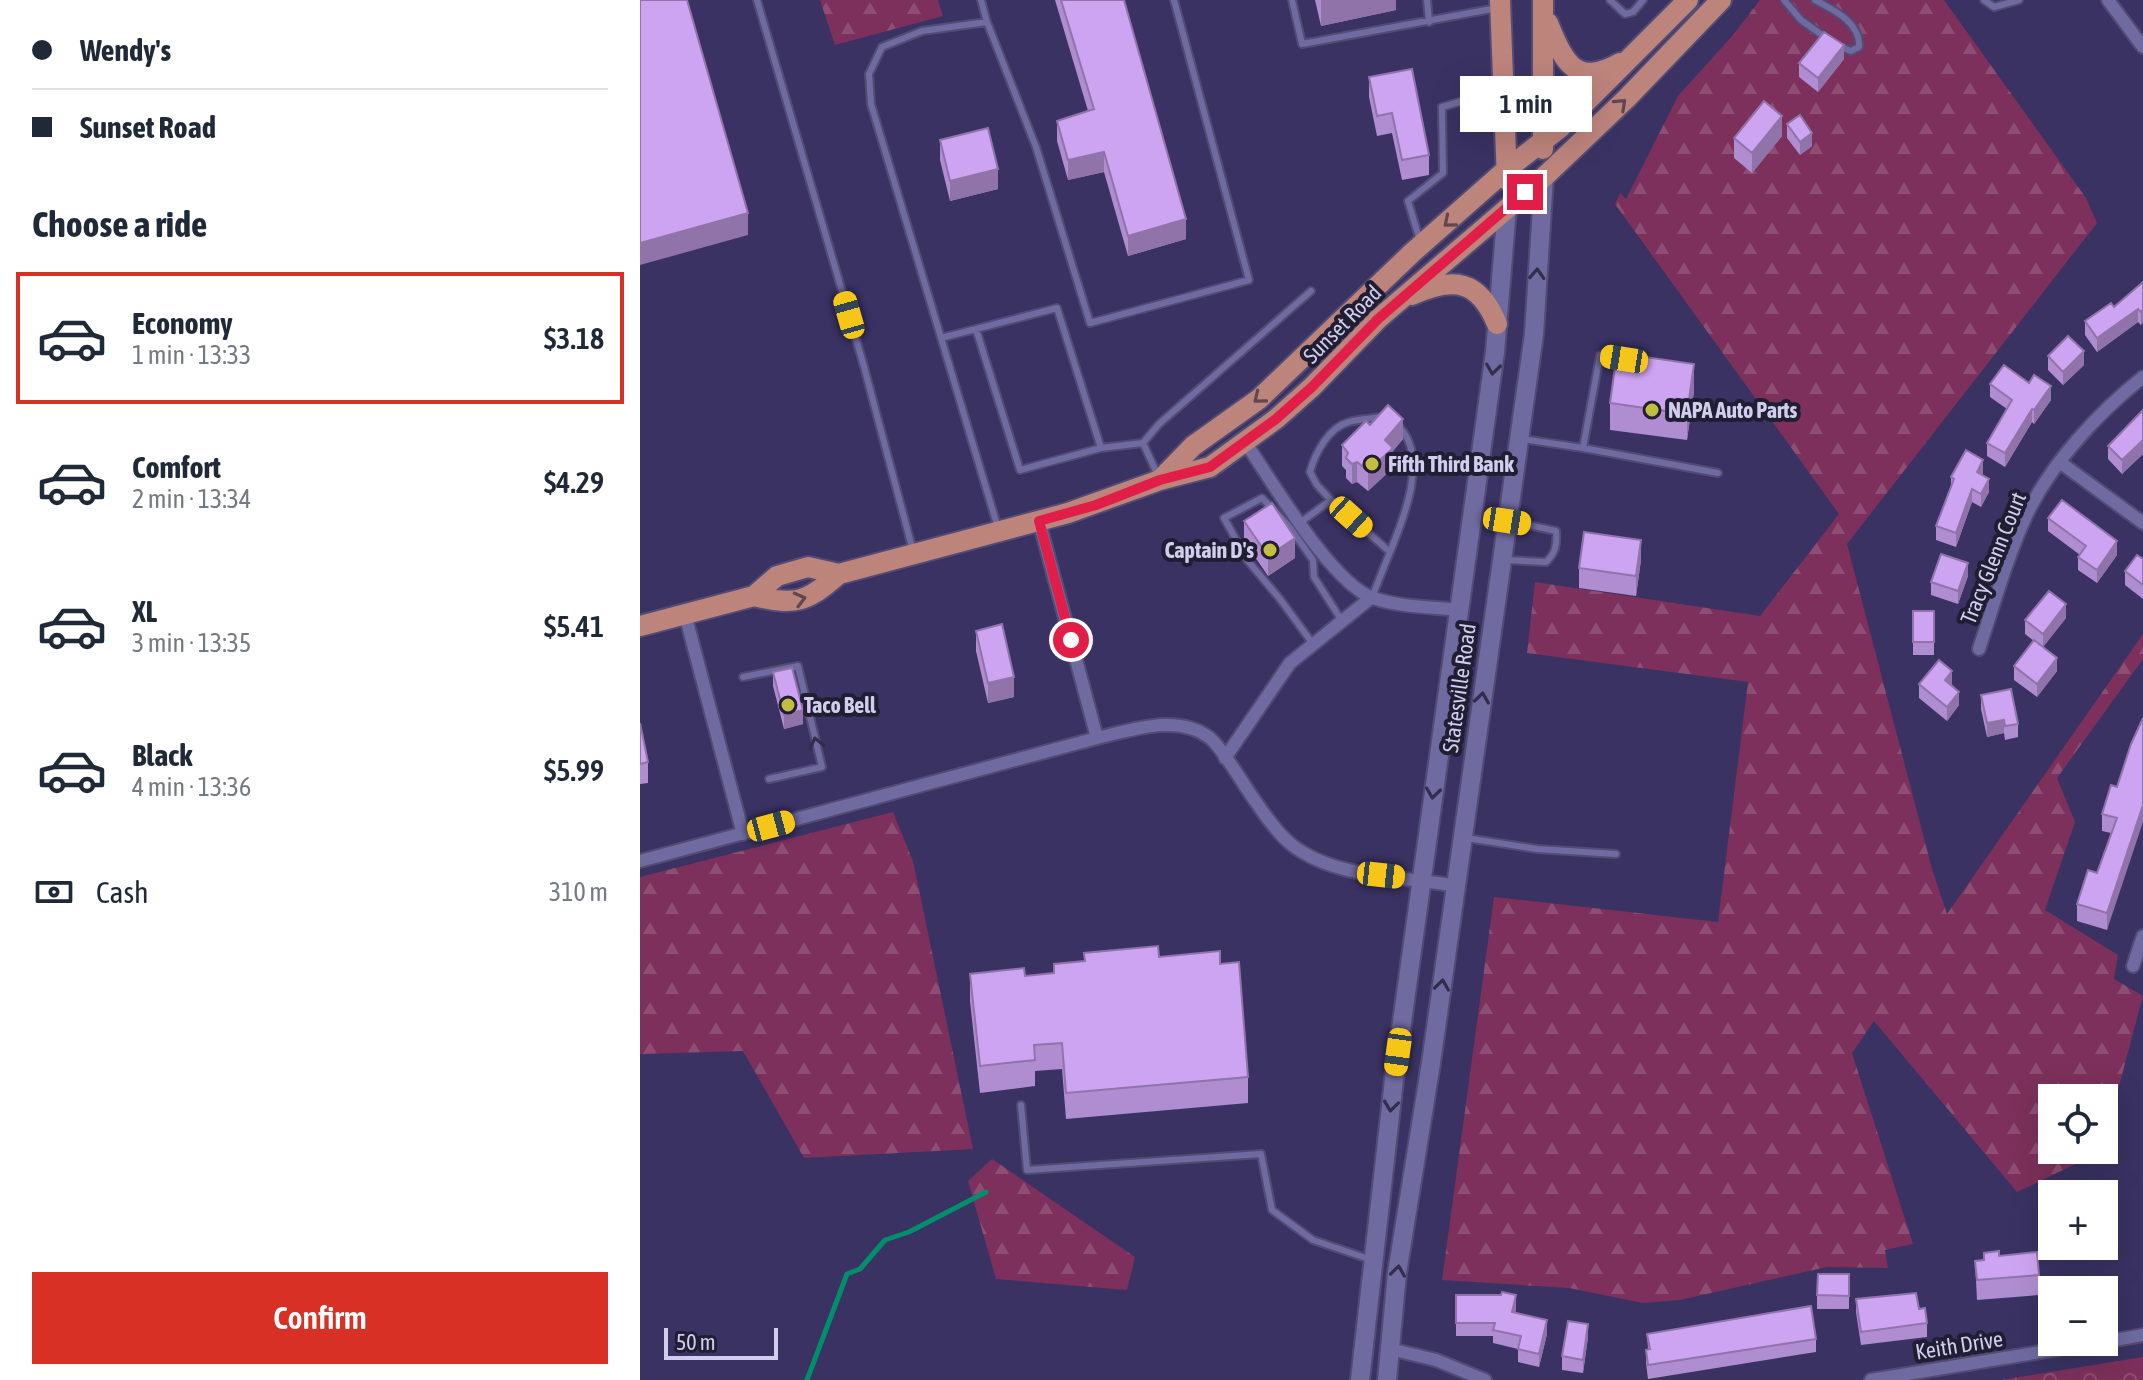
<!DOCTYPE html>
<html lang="en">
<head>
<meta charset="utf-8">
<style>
  body { margin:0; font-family:"Asap Condensed",sans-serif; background:#f6f6f7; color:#1f2937; height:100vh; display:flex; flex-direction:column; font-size:30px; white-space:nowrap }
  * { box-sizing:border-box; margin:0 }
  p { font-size:26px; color:#747a83 }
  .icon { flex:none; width:44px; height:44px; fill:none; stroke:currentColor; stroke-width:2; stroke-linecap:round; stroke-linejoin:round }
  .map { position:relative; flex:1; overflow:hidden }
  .panel { display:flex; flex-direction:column; background:#fff; width:640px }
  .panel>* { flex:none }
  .hud { display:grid; align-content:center; height:176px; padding:0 32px; background:#fff }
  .controls { position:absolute; left:1398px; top:1084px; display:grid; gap:16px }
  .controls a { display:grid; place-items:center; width:80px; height:80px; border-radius:0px; background:#fff; box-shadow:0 8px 32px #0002; font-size:40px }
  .scale { position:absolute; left:24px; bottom:20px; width:114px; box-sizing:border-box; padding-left:8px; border:4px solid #d0ceec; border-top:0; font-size:22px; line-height:28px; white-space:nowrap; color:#d0ceec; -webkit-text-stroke:6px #211e34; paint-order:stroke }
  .end { position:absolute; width:36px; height:36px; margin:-18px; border:10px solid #e11d48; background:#fff; box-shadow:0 0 0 4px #fff }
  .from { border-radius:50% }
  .bubble { position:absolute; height:56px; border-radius:0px; background:#fff; box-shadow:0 8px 32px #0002; font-size:26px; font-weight:600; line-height:56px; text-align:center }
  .car { position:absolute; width:24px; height:48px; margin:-24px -12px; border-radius:10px; box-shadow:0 0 6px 2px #0007; background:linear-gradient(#f5c518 24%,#345 0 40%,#f5c518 0 76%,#345 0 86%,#f5c518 0) }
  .hud b { display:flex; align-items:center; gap:28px; height:76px; font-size:30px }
  .hud b+b { border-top:2px solid #e0e1e3 }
  .hud i { width:20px; height:20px; background:#1f2937 }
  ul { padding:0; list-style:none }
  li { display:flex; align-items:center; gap:24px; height:132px; margin:0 16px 12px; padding:0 16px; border:4px solid transparent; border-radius:0px }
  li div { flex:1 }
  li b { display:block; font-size:30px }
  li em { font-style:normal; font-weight:600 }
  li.current { border-color:#d93025 }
  li>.icon { width:72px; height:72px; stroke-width:1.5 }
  h2 { padding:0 32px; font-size:36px; line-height:96px }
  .pay { display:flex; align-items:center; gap:20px; height:88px; padding:0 32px; font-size:30px }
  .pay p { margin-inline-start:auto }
  .action { display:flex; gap:16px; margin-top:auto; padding:16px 32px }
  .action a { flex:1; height:92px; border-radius:0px; background:#d93025; color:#fff; font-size:32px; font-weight:600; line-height:92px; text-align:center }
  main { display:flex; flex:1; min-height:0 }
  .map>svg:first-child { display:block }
</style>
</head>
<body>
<main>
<section class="panel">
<div class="hud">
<b><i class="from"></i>Wendy's</b>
<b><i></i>Sunset Road</b>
</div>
<h2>Choose a ride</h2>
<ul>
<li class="current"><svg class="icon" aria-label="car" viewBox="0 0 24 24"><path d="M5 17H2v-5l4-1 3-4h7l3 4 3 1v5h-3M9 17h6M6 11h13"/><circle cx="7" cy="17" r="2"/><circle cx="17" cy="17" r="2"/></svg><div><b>Economy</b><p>1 min · 13:33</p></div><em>$3.18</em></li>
<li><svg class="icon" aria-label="car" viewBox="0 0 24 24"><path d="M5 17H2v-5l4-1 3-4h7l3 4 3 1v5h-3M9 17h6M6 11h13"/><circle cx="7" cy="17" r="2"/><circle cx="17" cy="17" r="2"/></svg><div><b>Comfort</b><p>2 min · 13:34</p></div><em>$4.29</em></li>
<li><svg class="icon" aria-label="car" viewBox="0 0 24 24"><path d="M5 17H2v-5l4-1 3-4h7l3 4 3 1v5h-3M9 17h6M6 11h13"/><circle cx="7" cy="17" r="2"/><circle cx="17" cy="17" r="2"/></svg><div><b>XL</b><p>3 min · 13:35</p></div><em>$5.41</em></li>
<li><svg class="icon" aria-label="car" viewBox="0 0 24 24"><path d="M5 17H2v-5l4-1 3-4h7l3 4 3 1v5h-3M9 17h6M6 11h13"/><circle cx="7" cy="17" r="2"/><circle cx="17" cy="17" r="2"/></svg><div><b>Black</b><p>4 min · 13:36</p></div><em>$5.99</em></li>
</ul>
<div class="pay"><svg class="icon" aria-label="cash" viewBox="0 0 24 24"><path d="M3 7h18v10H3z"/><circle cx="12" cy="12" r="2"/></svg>Cash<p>310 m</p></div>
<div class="action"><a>Confirm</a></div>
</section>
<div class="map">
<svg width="1503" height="1380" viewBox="0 0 1503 1380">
  <defs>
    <pattern id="forest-firs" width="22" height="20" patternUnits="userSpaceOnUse" patternTransform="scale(2)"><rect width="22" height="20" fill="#7c305b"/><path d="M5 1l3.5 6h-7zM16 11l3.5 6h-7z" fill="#8e4d73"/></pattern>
    <pattern id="park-crowns" width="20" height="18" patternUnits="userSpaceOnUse" patternTransform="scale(2)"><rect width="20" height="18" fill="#7c305b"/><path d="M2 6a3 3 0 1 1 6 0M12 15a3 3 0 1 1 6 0" fill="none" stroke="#8e4d73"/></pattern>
  </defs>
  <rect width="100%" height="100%" fill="#393263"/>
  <!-- forest -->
  <path fill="url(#forest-firs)" d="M180 0H298L303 16 195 45Z
    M1120 0H1304L1446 198 1457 223 1207 544 1292 869 1307 914 1503 634V659L1417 778 1435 822 1405 910 1478 955 1474 979 1503 996 1464 1142V1098H1412V1150H1462L1461 1152 1377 1192 1234 1021 1212 1053 1273 1244 1245 1250 1248 1268 1187 1267 1040 1300 1003 1303 929 1288 802 1280 854 897 1078 922 1108 682 887 653 895 582 1120 616 1199 514 975 204 980 193 986 199 1038 96 1093 35Z
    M253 812 273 861 333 1149 164 1158 103 1051 0 1054V877Z
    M352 1159 495 1257 487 1290 356 1279 328 1181Z"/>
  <!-- park -->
  <path fill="url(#park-crowns)" d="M1503 1357V1380H1361Z"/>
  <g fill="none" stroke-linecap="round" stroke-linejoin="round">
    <!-- stream -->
    <path stroke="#018e6b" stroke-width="5" d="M167 1380 207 1274 220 1269 245 1240 269 1232 346 1192"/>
    <!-- lane casing -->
    <g stroke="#524b74" stroke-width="10">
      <path id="lane" d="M117 0 223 363 273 551
        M341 0 347 22 396 147 450 323 609 280 534 0
        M652 0 662 44 857 8
        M787 0 789 22
        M970 0 985 14 993 12 1003 0
        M1144 0 1161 20 1189 40
        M1175 0C1194 10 1221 23 1219 47L1211 51 1198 46
        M1344 0 1354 7 1379 0
        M347 22 282 31 242 47 229 74 231 104 358 528
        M780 241 768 201 803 173 802 107 860 90
        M301 338C340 328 379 318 417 308L461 448 380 470 336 329
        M882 439 943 448 960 355 984 359
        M503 443 519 424 671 291
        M461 448 503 443 519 478
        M943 448 1078 473
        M691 500 750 552 732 597
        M661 522 691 500 677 485 670 472C675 453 689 427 709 422 719 419 731 419 741 417
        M750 552C764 518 790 454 757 425
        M866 560 906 562C916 553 917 544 916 531L870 521
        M673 644 640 599 608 561 584 518 622 498 648 525 673 560 674 577 702 621
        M103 677 158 666 182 767 129 779
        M826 838 897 849 976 854
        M381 1105 387 1170 621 1154 632 1210 673 1240 729 1259"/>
    </g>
    <!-- street casing -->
    <g stroke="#524b74" stroke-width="16">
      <path id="street" d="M1468 0 1503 47
        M605 442C632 481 691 583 733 598 760 607 790 607 818 610
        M1421 463 1503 523
        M399 521 457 738
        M45 614 103 834
        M1339 649C1354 604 1367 557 1387 514 1412 462 1459 412 1503 377
        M585 758 650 663 732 597
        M0 861 457 738C492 730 538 713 570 738 584 750 604 786 616 802 626 817 638 834 652 845 696 879 763 876 816 886
        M1493 966 1503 936
        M1464 1342 1503 1335
        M750 1349 796 1360 845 1380
        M1231 1380 1461 1342"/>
    </g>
    <!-- secondary casing -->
    <g stroke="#524b74" stroke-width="22">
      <path id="secondary" d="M720 1380 754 1080 855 352 867 208
        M747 1380 757 1273 791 1063 894 334 904 177"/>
    </g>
    <!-- primary casing -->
    <g stroke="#524b74" stroke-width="24">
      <path id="primary" d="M860 0 867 180
        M903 0V149
        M908 23C924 62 935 88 980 63
        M772 295C814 276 839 280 857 324
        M520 480 553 446 619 399 773 252 867 169 921 127 1048 0
        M114 596C156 606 167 602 199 574
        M0 626 114 596 137 576 168 567 199 574 428 513 520 480 570 467 636 419 672 387 738 319 904 177 987 98 1081 0"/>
    </g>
    <!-- lane -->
    <use href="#lane" stroke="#6f6aa0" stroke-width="6"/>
    <!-- street -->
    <use href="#street" stroke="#6f6aa0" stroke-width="12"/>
    <!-- secondary -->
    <use href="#secondary" stroke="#6f6aa0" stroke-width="18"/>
    <!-- primary -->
    <use href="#primary" stroke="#bd847c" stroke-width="20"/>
  </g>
  <!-- wall -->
  <path fill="#b08dd0" d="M415 0H484L546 239 488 256 464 172 428 180 417 141V121L448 111Z
    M675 0H756V10L681 26Z
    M1204 59 1178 92 1159 77V63Z
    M729 77 789 155V175L762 180 752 133 737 136 729 97Z
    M1147 124 1172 146 1160 155 1147 138Z
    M1142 136 1112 173 1094 158V138Z
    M300 140 358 189 310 201 300 160Z
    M1503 282 1501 325 1498 322 1457 352 1445 335V321L1474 307Z
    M1408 356 1444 365 1423 385 1408 370Z
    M1350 384 1411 400 1394 424 1392 422 1365 467 1347 456V443L1367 409 1350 397Z
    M1054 391 1047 440 970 430V403Z
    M1503 410V454L1482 474 1468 459V446Z
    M730 425 763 439 753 451V468L728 491 717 482 712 484 706 478V470L702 466V445Z
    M1343 473 1342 475 1349 492 1341 507 1332 502 1316 547 1296 540V526L1311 487V477Z
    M1408 518 1477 555 1457 583 1438 570V557L1440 555 1408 531Z
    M604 521 655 558 628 576 604 541Z
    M1503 559V599L1485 585V571Z
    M1001 560 996 596 939 588V568Z
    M1328 576 1318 604 1291 595V582Z
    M1273 611H1294V655H1273Z
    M1426 618 1403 647 1417 671 1397 697 1374 680V666L1394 641 1385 634V620Z
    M336 631 374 697 348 703 336 651Z
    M133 672 163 724 144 729 133 686Z
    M1279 684H1312L1319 705 1307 721 1279 698Z
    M1341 695 1378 724V737L1365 740 1364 733 1347 737 1341 709Z
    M1503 718 1467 930 1437 921V904L1457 873 1471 833 1462 831V814L1477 787Z
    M0 723 8 762V783L0 784Z
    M444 953 519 957 580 964 608 1077V1103L426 1119 422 1069 395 1071V1086L340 1093 330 1001V974L385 976 414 973V964L444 962Z
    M1359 1256 1399 1275V1295L1337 1300 1335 1261Z
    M1209 1274V1309H1177V1295Z
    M816 1295 876 1309 875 1313 907 1334 899 1367 878 1362V1349L853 1343V1336H816Z
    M1216 1299 1287 1323V1337L1221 1345 1216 1312Z
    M1007 1334 1176 1339V1352L1008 1379 1006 1363V1350L1008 1349Z
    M948 1337 943 1373 922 1370V1356Z"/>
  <!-- shaded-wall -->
  <path fill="#9073a9" d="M681 0H756V10L681 26Z
    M1204 45V59L1178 92V78Z
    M1142 116V136L1112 173V153Z
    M1172 133V146L1160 155V142Z
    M464 152V172L428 180V160Z
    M358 169V189L310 201V181Z
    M108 213V235L0 265V243Z
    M546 219V239L488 256V236Z
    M1498 309V322L1457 352V338Z
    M1503 310V323L1501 325V312Z
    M1444 351V365L1423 385V372Z
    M1054 364V391L1047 440V414Z
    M1411 386V400L1394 424V410Z
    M1392 409V422L1365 467V453Z
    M763 419V439L753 451V468L728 491V471L745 440Z
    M1503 440V454L1482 474V460Z
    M1343 460V473L1337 485V472Z
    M717 462V482L712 484V464Z
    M1349 479V492L1341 507V494Z
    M1332 489V502L1316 547V533Z
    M655 538V558L628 576V556Z
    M1001 540V560L996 596V576Z
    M1477 541V555L1457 583V570Z
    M1328 563V576L1318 604V591Z
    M1426 604V618L1403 647V634Z
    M1417 658V671L1397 697V684Z
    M1312 671V684L1305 693V680Z
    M374 677V697L348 703V683Z
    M1319 692V705L1307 721V707Z
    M163 710V724L144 729V715Z
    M1364 720V733L1347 737V723Z
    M1503 805V822L1467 930V913Z
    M876 1295V1309L872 1326V1312Z
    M907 1320V1334L899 1367V1354Z
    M948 1324V1337L943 1373V1360Z"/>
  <!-- building -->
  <path fill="#cda4f2" stroke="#9073a9" stroke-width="2" d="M0 0H47L108 213 0 243Z
    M421 0H484L546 219 488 236 464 152 428 160 417 121 454 109Z
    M1184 32 1204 45 1178 78 1159 63Z
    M772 69 789 155 762 160 752 113 737 116 729 77Z
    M1124 101 1142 116 1112 153 1094 138Z
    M1160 115 1172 133 1160 142 1147 124Z
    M348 128 358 169 310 181 300 140Z
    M1503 282V310L1501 312 1498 309 1457 338 1445 321 1471 303 1474 307Z
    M1428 336 1444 351 1423 372 1408 356Z
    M977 353 1054 364 1047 414 970 403Z
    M1364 365 1389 383 1394 375 1411 386 1394 410 1392 409 1365 453 1347 443 1372 400 1350 384Z
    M748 405 763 419 745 440 753 448 728 471 717 462 712 464 706 458 708 453 702 445 726 421 730 425Z
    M1503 410V440L1482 460 1468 446Z
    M1326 450 1343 460 1337 472 1349 479 1341 494 1332 489 1316 533 1296 526 1314 479 1311 477Z
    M1422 500 1477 541 1457 570 1438 557 1446 546 1408 518Z
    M632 503 655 538 628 556 604 521Z
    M944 532 1001 540 996 576 939 568Z
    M1301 554 1328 563 1318 591 1291 582Z
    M1497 555 1503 559V585L1485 571Z
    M1409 591 1426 604 1403 634 1385 620Z
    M1273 611H1294V642H1273Z
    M362 624 374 677 348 683 336 631Z
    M1394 640 1417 658 1397 684 1374 666Z
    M1299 660 1312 671 1305 680 1319 692 1307 707 1279 684Z
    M152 668 163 710 144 715 133 672Z
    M1371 689 1378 724 1365 726 1364 720 1347 723 1341 695Z
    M1503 718V805L1467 913 1437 904 1448 870 1457 873 1477 818 1462 814 1471 785 1477 787 1491 744Z
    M0 723 8 762 0 764Z
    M518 946 519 957 580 951V964L599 962 608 1077 426 1093 422 1043 394 1045 395 1060 340 1066 330 974 384 968 385 976 414 973V964L445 961 444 953Z
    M1359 1251V1256L1397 1252 1399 1275 1337 1280 1335 1261 1344 1260V1253Z
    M1178 1274H1209V1296L1177 1295Z
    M862 1292 876 1295 872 1312 907 1320 899 1354 878 1349 881 1336 853 1330 855 1323H816V1295H861Z
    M1276 1293 1279 1309 1285 1308 1287 1323 1221 1332 1216 1299Z
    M1171 1306 1176 1339 1008 1365 1006 1350 1010 1349 1007 1334Z
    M928 1321 948 1324 943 1360 922 1356Z"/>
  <!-- one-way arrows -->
  <defs><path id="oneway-chevron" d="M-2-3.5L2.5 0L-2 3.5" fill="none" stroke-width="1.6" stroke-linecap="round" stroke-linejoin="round" transform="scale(2)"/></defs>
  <g stroke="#5f4751">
    <use href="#oneway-chevron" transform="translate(981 104) rotate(-43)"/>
    <use href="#oneway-chevron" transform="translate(809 222) rotate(140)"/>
    <use href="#oneway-chevron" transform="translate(619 398) rotate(141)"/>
    <use href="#oneway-chevron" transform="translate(160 599) rotate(-15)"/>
  </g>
  <g stroke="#312d4a">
    <use href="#oneway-chevron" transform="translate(897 274) rotate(-87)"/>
    <use href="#oneway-chevron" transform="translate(853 369) rotate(98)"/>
    <use href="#oneway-chevron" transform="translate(842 698) rotate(-82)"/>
    <use href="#oneway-chevron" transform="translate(176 743) rotate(-103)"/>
    <use href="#oneway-chevron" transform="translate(793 793) rotate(98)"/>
    <use href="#oneway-chevron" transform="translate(802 985) rotate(-82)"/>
    <use href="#oneway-chevron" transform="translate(751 1106) rotate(97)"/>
    <use href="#oneway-chevron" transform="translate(758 1271) rotate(-82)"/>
  </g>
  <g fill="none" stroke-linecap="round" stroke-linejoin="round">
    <!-- route -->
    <path stroke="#e11d48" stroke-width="10" d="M431 640 399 521 456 505 520 480 570 467 636 419 672 387 738 319 885 192"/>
  </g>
  <!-- markers -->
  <g fill="#c1be40" stroke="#211e34" stroke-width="3">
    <circle cx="1012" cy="410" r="8"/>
    <circle cx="732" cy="464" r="8"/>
    <circle cx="630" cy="550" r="8"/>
    <circle cx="148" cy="705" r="8"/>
  </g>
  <g text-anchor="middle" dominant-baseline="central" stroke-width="8" stroke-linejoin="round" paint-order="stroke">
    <!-- street labels -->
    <g font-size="22" fill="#d0ceec" stroke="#211e34">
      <text transform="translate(702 324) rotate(-45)">Sunset Road</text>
      <text transform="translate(1353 558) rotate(-68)">Tracy Glenn Court</text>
      <text transform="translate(819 688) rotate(-82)">Statesville Road</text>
      <text transform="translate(1319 1345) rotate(-9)">Keith Drive</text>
    </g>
    <!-- poi labels -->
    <g font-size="22" font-weight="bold" fill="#d0ceec" stroke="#211e34" text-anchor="start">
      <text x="1028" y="410">NAPA Auto Parts</text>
      <text x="748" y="464">Fifth Third Bank</text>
      <text x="614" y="550" text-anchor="end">Captain D's</text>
      <text x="164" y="705">Taco Bell</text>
    </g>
  </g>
</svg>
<div class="controls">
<a><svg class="icon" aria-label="locate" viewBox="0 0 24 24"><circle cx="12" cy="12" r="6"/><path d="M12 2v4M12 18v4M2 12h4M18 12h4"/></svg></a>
<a>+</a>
<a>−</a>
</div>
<div class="scale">50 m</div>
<i class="end from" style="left:431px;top:640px"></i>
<i class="end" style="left:885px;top:192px"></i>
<div class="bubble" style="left:820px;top:76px;width:132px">1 min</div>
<i class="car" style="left:209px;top:315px;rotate:344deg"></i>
<i class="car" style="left:984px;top:359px;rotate:279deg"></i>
<i class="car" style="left:711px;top:517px;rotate:132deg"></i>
<i class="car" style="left:867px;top:521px;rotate:99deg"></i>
<i class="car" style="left:131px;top:826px;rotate:75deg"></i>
<i class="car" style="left:741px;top:875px;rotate:96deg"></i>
<i class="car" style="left:758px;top:1052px;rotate:188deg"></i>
</div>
</main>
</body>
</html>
